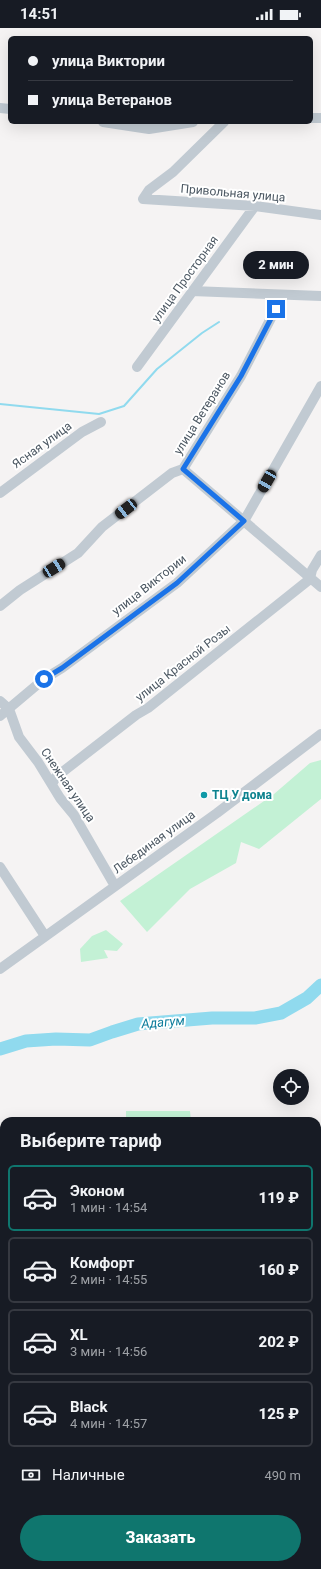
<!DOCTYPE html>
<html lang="ru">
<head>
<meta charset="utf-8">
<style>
  body { margin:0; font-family:Roboto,sans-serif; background:#242831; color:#f1f3f6; height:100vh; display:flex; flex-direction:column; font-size:15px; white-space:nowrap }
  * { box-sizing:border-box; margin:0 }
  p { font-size:13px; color:#9ea1a6 }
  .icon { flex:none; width:22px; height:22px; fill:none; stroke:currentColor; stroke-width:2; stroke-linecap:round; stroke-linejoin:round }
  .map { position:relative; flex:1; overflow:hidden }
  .drawer { position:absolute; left:0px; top:1089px; width:321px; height:452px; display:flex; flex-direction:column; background:#171b24; border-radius:12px 12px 0 0; box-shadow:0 4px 16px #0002 }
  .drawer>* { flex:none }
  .hud { position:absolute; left:8px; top:8px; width:305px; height:88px; border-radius:6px; box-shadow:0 4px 16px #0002; display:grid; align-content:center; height:88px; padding:0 20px; background:#171b24 }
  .tools { position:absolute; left:273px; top:1041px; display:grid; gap:8px }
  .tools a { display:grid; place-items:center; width:36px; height:36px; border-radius:50%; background:#171b24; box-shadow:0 4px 16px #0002; font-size:20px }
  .end { position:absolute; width:18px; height:18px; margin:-9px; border:5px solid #1a73e8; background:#fff; box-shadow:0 0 0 2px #fff }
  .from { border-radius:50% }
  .bubble { position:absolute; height:28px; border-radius:14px; background:#171b24; box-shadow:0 4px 16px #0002; font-size:13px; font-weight:800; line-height:28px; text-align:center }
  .car { position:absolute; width:12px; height:24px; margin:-12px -6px; border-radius:5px; box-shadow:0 0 3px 1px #0007; background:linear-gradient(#222 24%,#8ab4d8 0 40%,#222 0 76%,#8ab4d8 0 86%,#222 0) }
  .hud b { display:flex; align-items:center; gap:14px; height:38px; font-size:15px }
  .hud b+b { border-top:1px solid #363941 }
  .hud i { width:10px; height:10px; background:#f1f3f6 }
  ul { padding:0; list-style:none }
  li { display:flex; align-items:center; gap:12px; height:66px; margin:0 8px 6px; padding:0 12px; border:2px solid #363941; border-radius:6px }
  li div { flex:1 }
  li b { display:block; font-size:15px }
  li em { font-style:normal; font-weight:800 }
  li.selected { border-color:#0f766e }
  li>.icon { width:36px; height:36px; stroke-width:1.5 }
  h2 { padding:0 20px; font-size:18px; line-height:48px }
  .pay { display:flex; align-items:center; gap:10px; height:44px; padding:0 20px; font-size:15px }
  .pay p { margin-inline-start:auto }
  .action { display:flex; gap:8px; margin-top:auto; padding:8px 20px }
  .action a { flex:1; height:46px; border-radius:24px; background:#0f766e; color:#fff; font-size:16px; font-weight:800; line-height:46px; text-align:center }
  .status { display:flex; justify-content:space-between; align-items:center; height:28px; padding:0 20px; background:#171b24; direction:ltr }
  .status svg { height:11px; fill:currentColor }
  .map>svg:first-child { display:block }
</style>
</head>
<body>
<div class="status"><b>14:51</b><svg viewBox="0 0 49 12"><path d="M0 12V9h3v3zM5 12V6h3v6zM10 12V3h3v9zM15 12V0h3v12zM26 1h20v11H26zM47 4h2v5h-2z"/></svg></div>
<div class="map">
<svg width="321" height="1541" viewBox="0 0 321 1541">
  <rect width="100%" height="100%" fill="#f5f3f3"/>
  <!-- green -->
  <path fill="#c3f1d5" d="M321 732V771L259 821 241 814 236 835 190 861 147 904 120 873 274 766 310 735Z
    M106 902 123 916 117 923 104 922 108 930 81 934 80 921 92 908Z
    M126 1083H190L191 1093H126Z"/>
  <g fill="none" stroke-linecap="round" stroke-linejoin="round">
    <!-- stream -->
    <path stroke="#90daee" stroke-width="2" d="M0 376 99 386 124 378 157 341 202 305 219 294"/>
    <!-- river -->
    <path stroke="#90daee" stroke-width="13" d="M0 1021 26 1013 56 1011 90 1012 112 1004 138 996 212 990H255L281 985 307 970 321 957"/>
    <!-- minor -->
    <path stroke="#c1cad2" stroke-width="10" d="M0 80 10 81
      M311 90H321
      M103 94 149 101 193 94
      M224 94 173 144 149 162 143 171 255 178 321 187
      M192 263 321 268
      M137 339 255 178
      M183 441 321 559
      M0 465 82 404 101 394
      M0 578 20 562 78 525 102 499 172 445 183 441 241 348 283 267
      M0 673 9 681 19 709 38 734 60 770 74 787 115 858
      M0 688 44 651 62 640 177 555 244 493 321 358
      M52 756 56 749 136 687 148 680 310 551 312 542 321 527
      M0 839 45 908
      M0 941 217 785 321 706
      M0 1424 4 1421
      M0 1490 4 1487
      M42 1541V1537
      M100 1541V1537
      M156 1541V1537"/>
    <!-- major -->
    <path stroke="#b3c2d1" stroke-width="12" d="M317 1309 321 1305
      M24 1541 29 1537"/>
  </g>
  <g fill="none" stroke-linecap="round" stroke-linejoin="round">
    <!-- route -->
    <path stroke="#1a73e8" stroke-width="5" d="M44 651 62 640 177 555 244 493 183 441 241 348 276 281"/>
  </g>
  <!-- markers -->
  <circle fill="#0f9aa8" stroke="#fff" stroke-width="1.5" cx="204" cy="767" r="4"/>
  <g text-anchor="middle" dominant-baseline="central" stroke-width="4" stroke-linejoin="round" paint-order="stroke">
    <!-- street labels -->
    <g font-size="12" fill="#4a5661" stroke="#fff">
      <text transform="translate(233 165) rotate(5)">Привольная улица</text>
      <text transform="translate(185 251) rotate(-54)">улица Просторная</text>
      <text transform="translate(202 385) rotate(-58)">улица Ветеранов</text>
      <text transform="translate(42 417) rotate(-36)">Ясная улица</text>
      <text transform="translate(149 557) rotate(-38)">улица Виктории</text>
      <text transform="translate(183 635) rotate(-38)">улица Красной Розы</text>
      <text transform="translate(68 757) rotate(56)">Снежная улица</text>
      <text transform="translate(154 814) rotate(-36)">Лебединая улица</text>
    </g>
    <!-- culture labels -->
    <g font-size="12" font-weight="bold" fill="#0d838f" stroke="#fff" text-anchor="start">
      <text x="212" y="767">ТЦ У дома</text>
    </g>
    <!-- water labels -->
    <g font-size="13" font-style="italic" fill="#0c7c9b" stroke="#fff">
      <text transform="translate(163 994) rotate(-5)">Адагум</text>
    </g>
  </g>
</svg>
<div class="tools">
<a><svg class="icon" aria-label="locate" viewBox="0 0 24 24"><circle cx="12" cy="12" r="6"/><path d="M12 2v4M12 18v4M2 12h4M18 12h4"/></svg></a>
</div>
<i class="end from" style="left:44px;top:651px"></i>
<i class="end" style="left:276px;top:281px"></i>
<div class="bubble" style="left:243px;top:223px;width:66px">2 мин</div>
<i class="car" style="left:267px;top:453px;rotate:210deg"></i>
<i class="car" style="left:126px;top:481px;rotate:232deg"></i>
<i class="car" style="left:54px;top:540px;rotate:58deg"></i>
<div class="hud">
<b><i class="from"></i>улица Виктории</b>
<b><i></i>улица Ветеранов</b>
</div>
<section class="drawer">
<h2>Выберите тариф</h2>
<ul>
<li class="selected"><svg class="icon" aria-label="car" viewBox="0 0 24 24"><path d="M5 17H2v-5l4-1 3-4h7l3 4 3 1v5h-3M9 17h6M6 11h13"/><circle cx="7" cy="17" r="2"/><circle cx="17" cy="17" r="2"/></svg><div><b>Эконом</b><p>1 мин · 14:54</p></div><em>119 ₽</em></li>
<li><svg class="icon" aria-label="car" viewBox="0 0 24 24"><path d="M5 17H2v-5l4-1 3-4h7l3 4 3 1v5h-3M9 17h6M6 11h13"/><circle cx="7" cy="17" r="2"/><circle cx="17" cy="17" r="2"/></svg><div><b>Комфорт</b><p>2 мин · 14:55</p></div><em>160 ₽</em></li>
<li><svg class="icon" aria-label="car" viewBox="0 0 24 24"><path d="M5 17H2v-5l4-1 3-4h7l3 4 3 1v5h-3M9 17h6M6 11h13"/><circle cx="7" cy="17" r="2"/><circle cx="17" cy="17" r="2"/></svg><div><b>XL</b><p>3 мин · 14:56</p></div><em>202 ₽</em></li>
<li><svg class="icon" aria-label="car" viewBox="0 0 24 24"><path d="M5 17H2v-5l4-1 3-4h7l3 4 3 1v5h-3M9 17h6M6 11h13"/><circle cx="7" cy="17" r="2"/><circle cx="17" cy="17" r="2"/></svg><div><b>Black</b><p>4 мин · 14:57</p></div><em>125 ₽</em></li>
</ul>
<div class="pay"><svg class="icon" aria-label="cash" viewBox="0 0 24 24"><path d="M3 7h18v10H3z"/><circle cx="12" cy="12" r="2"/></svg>Наличные<p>490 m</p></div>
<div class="action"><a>Заказать</a></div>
</section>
</div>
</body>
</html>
